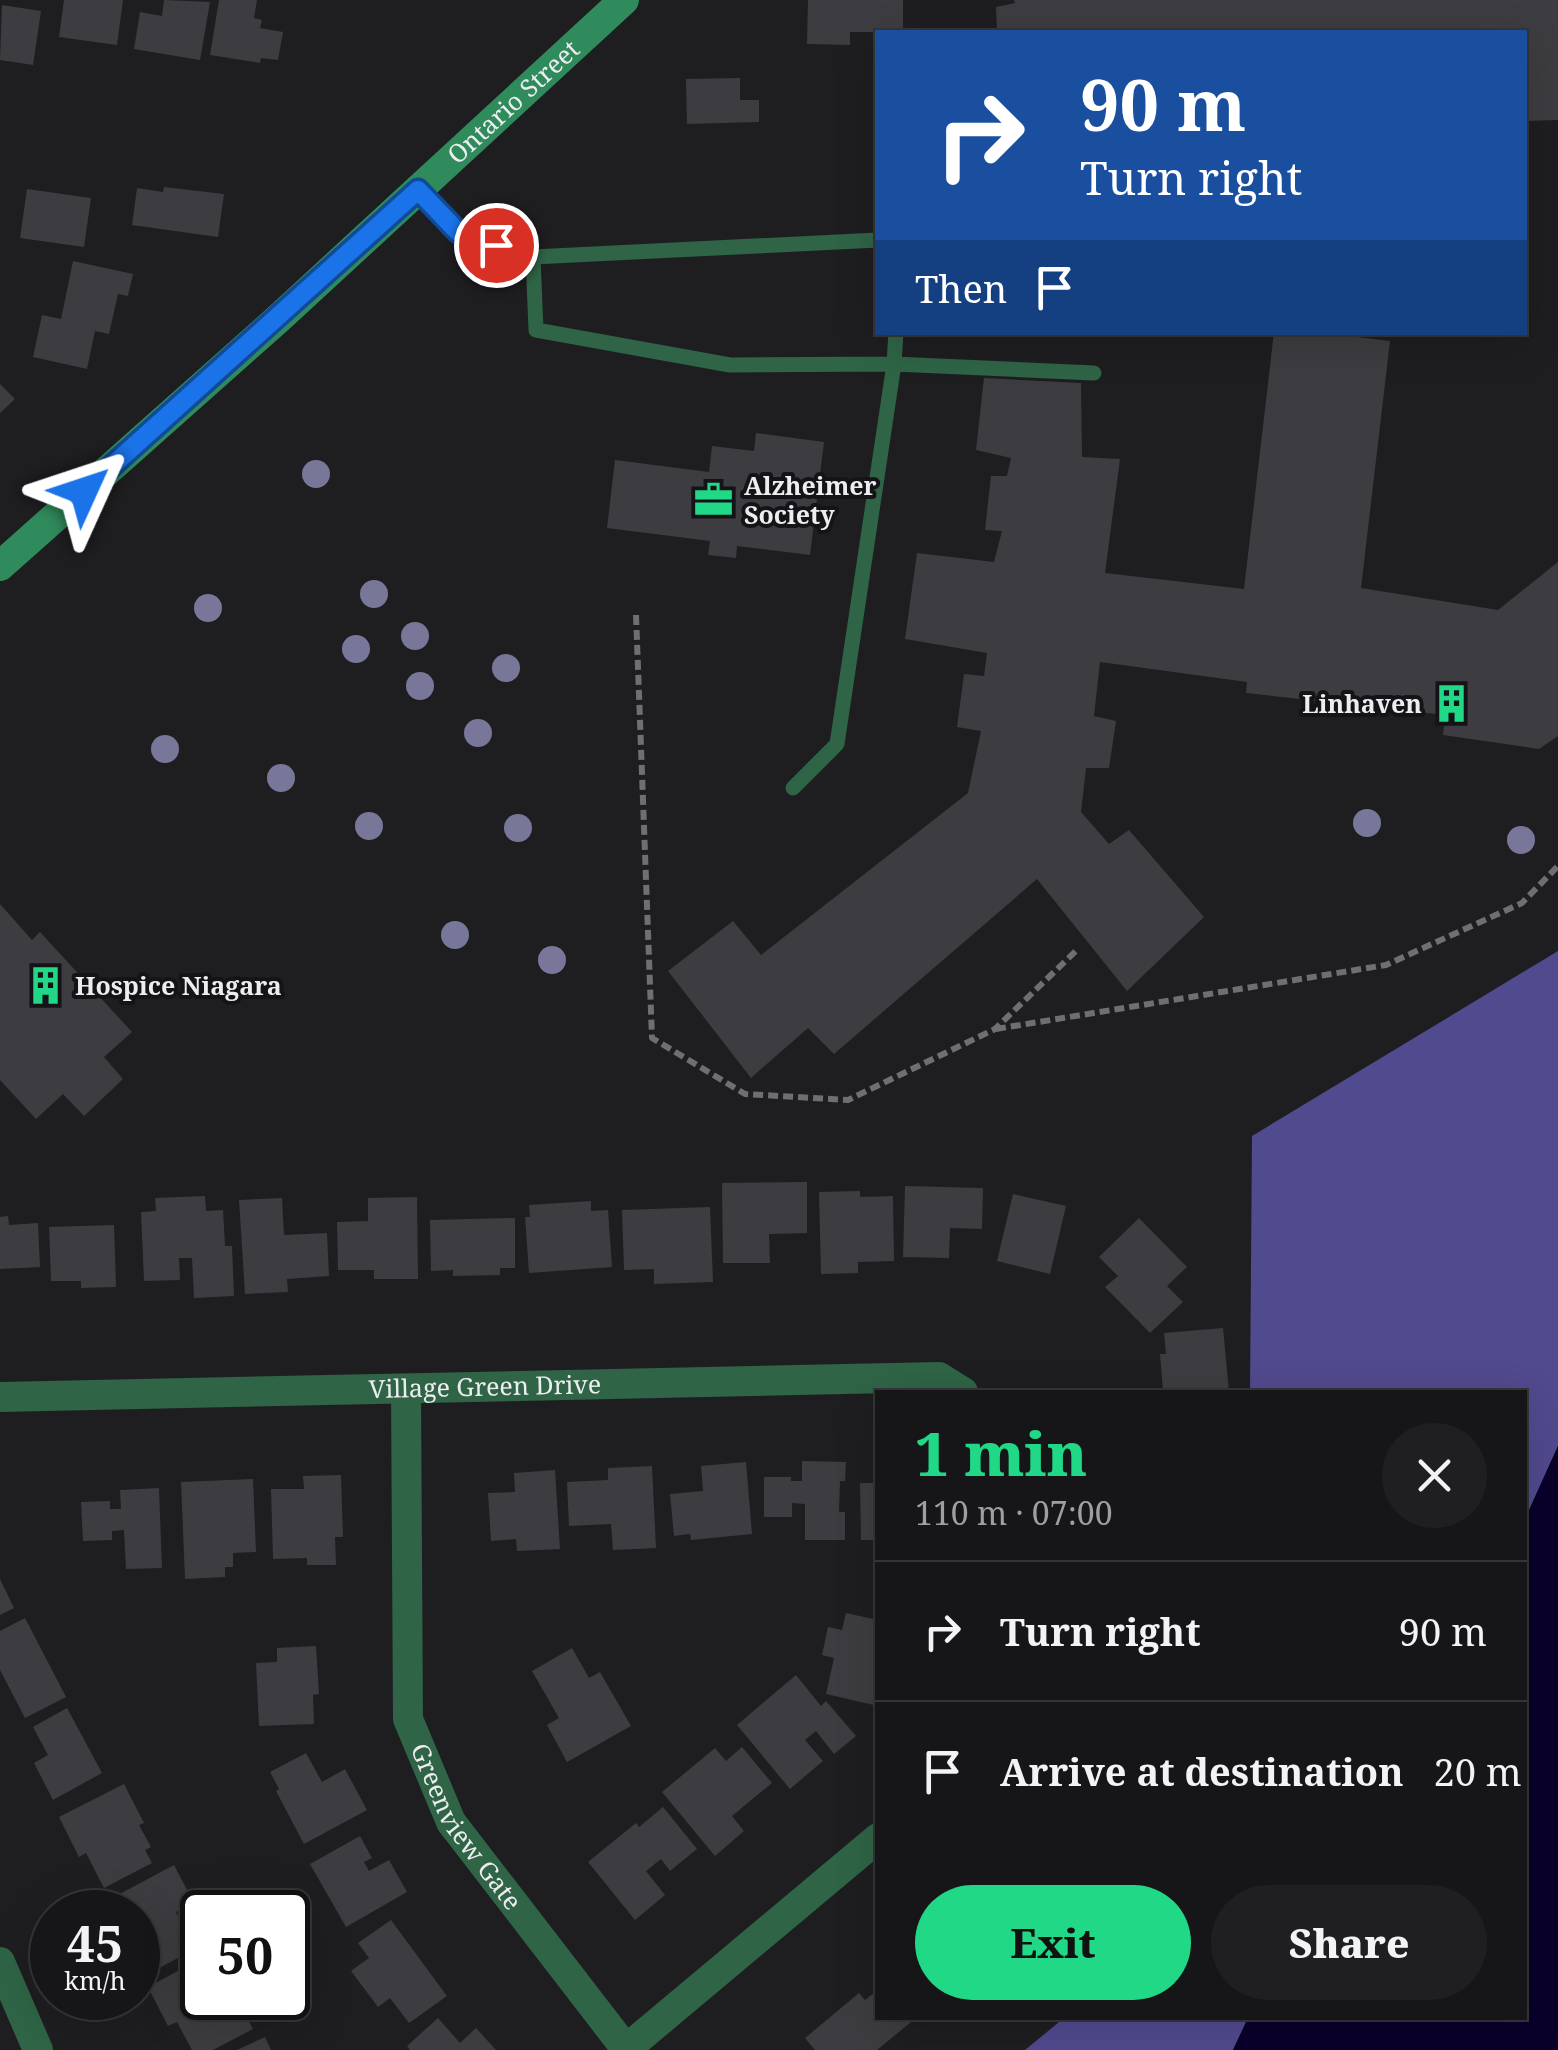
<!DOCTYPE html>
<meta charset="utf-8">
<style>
body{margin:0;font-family:"Noto Serif",serif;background:#1f1f22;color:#f1f3f6;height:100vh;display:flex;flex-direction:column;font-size:38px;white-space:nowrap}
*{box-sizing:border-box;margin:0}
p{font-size:32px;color:#9e9fa2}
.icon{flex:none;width:55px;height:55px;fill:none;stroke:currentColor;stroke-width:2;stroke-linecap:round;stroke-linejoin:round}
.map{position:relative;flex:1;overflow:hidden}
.sheet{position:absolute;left:875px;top:1390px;width:652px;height:630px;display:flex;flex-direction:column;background:#161619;border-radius:0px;box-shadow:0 10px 40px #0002,0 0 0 2px #353538}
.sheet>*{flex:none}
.top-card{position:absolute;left:875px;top:30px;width:652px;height:305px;border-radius:0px;box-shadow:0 10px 40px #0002,0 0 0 2px #353538;background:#1a4fa0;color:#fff;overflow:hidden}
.speed{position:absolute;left:30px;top:1890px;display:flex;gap:20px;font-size:50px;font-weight:700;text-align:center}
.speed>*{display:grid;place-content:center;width:130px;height:130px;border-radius:50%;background:#161619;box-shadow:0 10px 40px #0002,0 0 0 2px #353538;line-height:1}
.speed small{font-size:25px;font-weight:400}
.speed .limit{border:5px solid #111;border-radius:15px;background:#fff;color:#111}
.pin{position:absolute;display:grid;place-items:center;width:85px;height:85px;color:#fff;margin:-42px;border:5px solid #fff;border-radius:50%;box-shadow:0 2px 10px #0007}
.me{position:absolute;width:110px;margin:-55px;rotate:48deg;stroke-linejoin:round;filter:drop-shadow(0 0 8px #0008)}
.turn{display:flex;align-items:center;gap:35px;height:210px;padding:0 40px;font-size:45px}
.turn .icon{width:130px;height:130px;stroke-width:2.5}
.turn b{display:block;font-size:70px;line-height:85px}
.then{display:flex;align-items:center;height:95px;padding:0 40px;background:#0003;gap:20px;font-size:38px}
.round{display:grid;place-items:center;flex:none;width:105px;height:105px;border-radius:52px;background:#1f1f22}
.head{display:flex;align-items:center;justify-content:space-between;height:170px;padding:0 40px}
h1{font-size:60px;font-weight:800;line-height:75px;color:#21d887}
.cta{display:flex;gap:20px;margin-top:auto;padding:20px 40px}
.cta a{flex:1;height:115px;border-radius:60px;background:#21d887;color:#111;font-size:40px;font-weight:800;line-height:115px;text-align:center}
.cta a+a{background:#1f1f22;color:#f1f3f6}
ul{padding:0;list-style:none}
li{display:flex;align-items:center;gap:30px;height:140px;padding:0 40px;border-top:2px solid #353538}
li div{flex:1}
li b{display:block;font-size:38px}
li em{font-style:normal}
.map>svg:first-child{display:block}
.forest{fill:#504a8e}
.water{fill:#0a002b}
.building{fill:#3d3d41}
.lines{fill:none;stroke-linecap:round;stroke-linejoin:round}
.path{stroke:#6f6f72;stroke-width:6;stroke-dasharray:10 5;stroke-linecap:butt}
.lane{stroke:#2f6446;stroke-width:15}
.street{stroke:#2f6446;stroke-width:30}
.secondary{stroke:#2f8b5b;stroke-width:30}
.tree{fill:#787799}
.route-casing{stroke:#114b97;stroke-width:25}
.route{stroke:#1a73e8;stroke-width:18}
.labels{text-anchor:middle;stroke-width:8;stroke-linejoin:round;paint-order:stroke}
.street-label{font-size:25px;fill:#ededf0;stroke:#141418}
.poi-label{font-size:25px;font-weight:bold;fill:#ededf0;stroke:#141418;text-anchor:start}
</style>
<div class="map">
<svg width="1558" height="2050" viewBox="0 0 1558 2050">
<rect width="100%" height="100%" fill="#1e1e21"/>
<path class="forest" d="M1558 951V1446L1525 1519V1392H1250L1252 1136Z
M1064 2018H1248L1233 2050H1025Z"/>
<path class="water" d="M1558 1446V2050H1233L1248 2018H1525V1519Z"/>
<path class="building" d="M64 0H123L117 45 59 37Z
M164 0 210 2 200 60 134 49 140 12 162 16Z
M219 0H257L254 18 262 20 260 28 283 32 278 60 261 58 260 63 210 55Z
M808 0H903V32H850V45L807 44Z
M1014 0H1558V120L1525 121V32H997L996 7 1015 3Z
M2 5 41 11 33 65 0 60Z
M740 78V100H759V122L687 124 686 79Z
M164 187 224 194 218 237 132 225 137 188 163 192Z
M27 189 91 198 84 247 20 238Z
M73 261 133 274 128 296 118 294 109 334 95 331 87 369 33 357 42 315 61 319Z
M1274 332H1317L1390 341 1361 588 1498 610 1558 562V736L1539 749 1443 735 1445 715 1246 693 1247 682 1100 662 1094 716 1116 721 1109 768H1086L1081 812 1109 844 1129 830 1204 917 1127 991 1037 879 834 1054 808 1028 751 1078 668 971 733 921 761 955 968 793 981 731 957 727 964 674 984 676 987 653 905 639 917 553 994 562 1002 531 985 530 991 476H1007L1011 458 976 450 984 378 1081 383 1082 457 1120 459 1105 573 1244 589Z
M0 384 15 399 0 413Z
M756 433 824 442 810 555 737 546 736 558 708 555 710 541 607 528 615 460 709 472 712 446 754 451Z
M0 904 32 940 40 932 132 1032 104 1057 123 1079 84 1116 63 1094 36 1119 0 1080Z
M807 1182V1233L769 1234 770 1263H723L722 1183Z
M905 1186 983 1188 982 1229 950 1228 949 1258 903 1257Z
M860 1191V1197L893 1196 894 1261 858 1262V1273L821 1274 819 1192Z
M1013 1194 1066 1206 1050 1274 997 1261Z
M205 1196 206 1211 223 1210 225 1246H232L234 1296 194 1298 192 1258H179L180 1280 144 1281 141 1212 156 1211 155 1198Z
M417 1197 418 1279H374V1270H338L337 1222 368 1221V1198Z
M282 1198 284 1235 327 1233 329 1276 287 1279 288 1292 245 1294 239 1200Z
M591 1201V1211L608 1210 612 1267 529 1273 525 1217H530L529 1205Z
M710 1207 713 1282 654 1284V1269L624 1270 622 1210Z
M8 1216 9 1225 38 1223 40 1267 0 1269V1217Z
M515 1218V1268H500V1275L453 1276V1270L431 1271 430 1220Z
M1139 1218 1187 1267 1167 1286 1183 1302 1150 1333 1105 1287 1118 1276 1099 1257Z
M114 1225 116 1287 81 1288V1281H51L49 1227Z
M1223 1328 1229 1392 1163 1391 1160 1354H1166L1164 1333Z
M802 1461 846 1462 845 1481H840L839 1512H845V1540H805V1504L792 1503V1517H764V1477H791V1481H802Z
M746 1462 752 1534 691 1540 690 1534 674 1536 670 1494 703 1491 701 1466Z
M652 1466 656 1548 613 1550 611 1524 569 1526 567 1482 608 1480V1468Z
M555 1470 560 1549 517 1551 516 1539 491 1541 488 1493 515 1492 514 1473Z
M341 1475 343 1537H335L336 1565H307V1558L273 1559 271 1489H304L303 1476Z
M253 1479 256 1552 233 1553V1567H225V1577L185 1579 181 1482Z
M860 1483H878V1540H861Z
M159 1488 162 1568 126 1569 124 1530 112 1531V1540L83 1541 81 1502 110 1501V1509H121L120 1490Z
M0 1579 14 1608 0 1615Z
M846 1613 878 1620V1706L826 1694 834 1658 822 1655 828 1627 842 1630Z
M25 1618 66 1697 25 1718 0 1670V1631Z
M316 1646 319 1694 313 1695 314 1724 259 1726 256 1663 277 1662V1648Z
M572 1648 589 1678 600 1672 631 1726 567 1762 547 1725 559 1718 532 1671Z
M796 1675 821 1706 826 1701 856 1736 834 1754 816 1731 805 1740 823 1761 790 1789 737 1725Z
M67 1708 102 1773 53 1800 34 1763 48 1755 33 1727Z
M742 1747 772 1783 732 1816 744 1831 715 1856 662 1792 715 1748 726 1761Z
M306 1753 322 1782 345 1769 367 1810 304 1844 276 1791 279 1789 270 1772Z
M124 1784 144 1823 139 1825 151 1847 145 1850 152 1863 104 1888 86 1853 79 1857 59 1817Z
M663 1807 697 1849 670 1871 661 1859 646 1871 665 1895 635 1920 588 1862 636 1823 639 1827Z
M360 1836 372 1858 364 1862 369 1871 389 1860 407 1892 346 1927 310 1864Z
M174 1865 194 1903 176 1912 185 1929 194 1924 202 1941 194 1945 195 1949 161 1967 141 1929 138 1931V1912H108L103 1903Z
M391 1920 447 1996 409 2023 390 1998 378 2007 351 1971 369 1958 358 1943Z
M202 1958V1998H236L253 2029 213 2050H192L177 2022 168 2026 148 1987Z
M878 1990V2018H916L877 2050H815L805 2038 859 1993 865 2000Z
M438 2018 460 2043 476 2028 496 2050H410L407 2046Z
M265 2037 271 2050H237Z"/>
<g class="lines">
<path class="path" d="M636 615 652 1038 745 1094 848 1100 995 1029 1079 948
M996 1029 1386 965 1522 903 1558 866"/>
<path class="lane" d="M418 190 458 233 533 257
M878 240 533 257 536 330 730 365 894 364 1094 373
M793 788 837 744 894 364 896 332"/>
<g class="street">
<path id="s1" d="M406 1390 408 1719 451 1822 626 2049"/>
<path id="s2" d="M0 1397 939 1377 963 1392"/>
<path d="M0 1962 38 2050"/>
<path d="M625 2050 878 1838"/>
</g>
<path class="secondary" id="s3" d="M0 566 279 318 624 0"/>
</g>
<g class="tree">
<circle cx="316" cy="474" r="14"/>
<circle cx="374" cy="594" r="14"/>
<circle cx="208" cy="608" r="14"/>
<circle cx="415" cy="636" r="14"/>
<circle cx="356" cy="649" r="14"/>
<circle cx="506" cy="668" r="14"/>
<circle cx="420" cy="686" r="14"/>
<circle cx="478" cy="733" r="14"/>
<circle cx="165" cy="749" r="14"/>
<circle cx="281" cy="778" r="14"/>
<circle cx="1367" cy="823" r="14"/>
<circle cx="369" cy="826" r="14"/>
<circle cx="518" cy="828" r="14"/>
<circle cx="1521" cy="840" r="14"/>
<circle cx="455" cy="935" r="14"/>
<circle cx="552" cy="960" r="14"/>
</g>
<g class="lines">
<defs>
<path id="route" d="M84 491 418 190 458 232 496 245"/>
</defs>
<use href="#route" class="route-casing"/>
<use href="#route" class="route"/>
</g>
<defs>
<symbol id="office-bare" viewBox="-9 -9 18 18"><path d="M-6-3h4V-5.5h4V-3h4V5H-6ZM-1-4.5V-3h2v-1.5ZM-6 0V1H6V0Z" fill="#21d887" stroke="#141418" stroke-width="2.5" paint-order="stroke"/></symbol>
<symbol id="building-bare" viewBox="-9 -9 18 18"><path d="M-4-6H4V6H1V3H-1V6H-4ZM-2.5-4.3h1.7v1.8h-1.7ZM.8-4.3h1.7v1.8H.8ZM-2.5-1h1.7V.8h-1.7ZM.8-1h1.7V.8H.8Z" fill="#21d887" stroke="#141418" stroke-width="2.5" paint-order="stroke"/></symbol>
</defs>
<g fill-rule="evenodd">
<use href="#office-bare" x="686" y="472" width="55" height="55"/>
<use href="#building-bare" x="1424" y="676" width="55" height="55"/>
<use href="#building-bare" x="18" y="958" width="55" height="55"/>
</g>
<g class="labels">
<g class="street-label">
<text dy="9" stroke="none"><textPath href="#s3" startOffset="692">Ontario Street</textPath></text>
<text dy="9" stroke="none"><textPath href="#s2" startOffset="485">Village Green Drive</textPath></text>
<text dy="9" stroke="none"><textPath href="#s1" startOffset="452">Greenview Gate</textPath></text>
</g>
<g class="poi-label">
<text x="744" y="495">Alzheimer<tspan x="744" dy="29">Society</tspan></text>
<text x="1422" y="713" text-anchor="end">Linhaven</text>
<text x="75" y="995">Hospice Niagara</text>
</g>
</g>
</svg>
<div class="speed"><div>45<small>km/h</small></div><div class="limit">50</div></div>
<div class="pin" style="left:496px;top:245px;background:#d93025"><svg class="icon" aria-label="arrive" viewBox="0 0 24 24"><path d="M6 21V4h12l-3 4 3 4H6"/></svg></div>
<svg class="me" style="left:84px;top:491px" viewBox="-20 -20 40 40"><path d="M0-17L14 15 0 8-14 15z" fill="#1a73e8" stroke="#fff" stroke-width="4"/></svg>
<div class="top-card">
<div class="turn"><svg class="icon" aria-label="right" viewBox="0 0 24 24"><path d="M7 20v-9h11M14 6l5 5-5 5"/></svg><div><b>90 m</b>Turn right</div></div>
<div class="then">Then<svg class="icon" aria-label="arrive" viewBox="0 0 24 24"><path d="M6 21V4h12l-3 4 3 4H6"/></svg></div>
</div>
<section class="sheet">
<div class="head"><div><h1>1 min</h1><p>110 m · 07:00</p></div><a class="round"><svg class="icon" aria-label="close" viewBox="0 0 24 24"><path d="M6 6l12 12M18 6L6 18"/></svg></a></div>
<ul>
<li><svg class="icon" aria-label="right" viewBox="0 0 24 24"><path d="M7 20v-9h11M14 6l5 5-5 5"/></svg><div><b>Turn right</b></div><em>90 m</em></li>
<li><svg class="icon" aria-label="arrive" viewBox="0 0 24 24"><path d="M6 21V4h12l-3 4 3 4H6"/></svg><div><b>Arrive at destination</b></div><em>20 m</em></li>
</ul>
<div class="cta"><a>Exit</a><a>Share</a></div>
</section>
</div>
